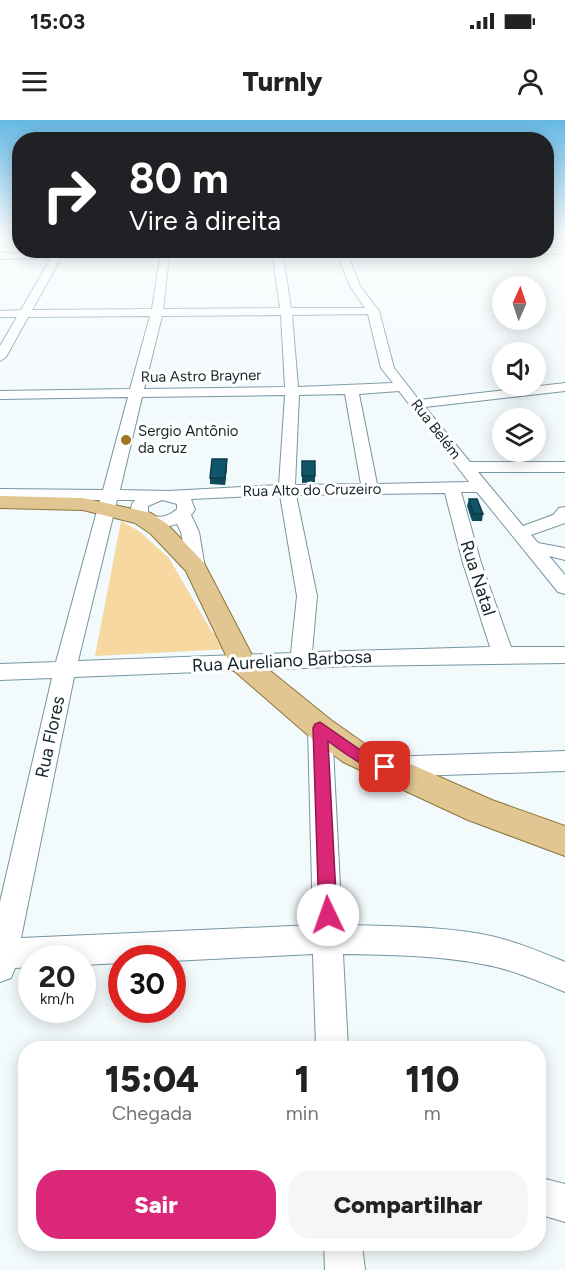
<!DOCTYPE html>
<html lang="pt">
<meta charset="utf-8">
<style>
body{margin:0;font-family:Figtree,sans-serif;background:#f6f6f6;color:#222;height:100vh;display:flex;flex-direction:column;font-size:22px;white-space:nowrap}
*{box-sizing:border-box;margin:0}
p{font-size:20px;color:#767676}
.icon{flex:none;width:33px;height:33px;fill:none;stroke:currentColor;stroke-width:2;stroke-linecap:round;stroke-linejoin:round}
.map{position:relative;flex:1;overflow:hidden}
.side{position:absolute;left:18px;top:921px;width:528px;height:210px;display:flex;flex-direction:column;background:#fff;border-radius:24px;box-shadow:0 3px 15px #0003}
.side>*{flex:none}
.banner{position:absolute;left:12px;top:12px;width:542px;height:126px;border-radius:24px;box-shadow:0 3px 15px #0003;background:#202124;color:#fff;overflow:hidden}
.needle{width:39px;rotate:3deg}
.tools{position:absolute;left:492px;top:156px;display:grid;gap:12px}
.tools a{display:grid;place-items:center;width:54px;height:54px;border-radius:50%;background:#fff;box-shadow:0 3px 15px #0003;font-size:30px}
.speed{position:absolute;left:18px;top:825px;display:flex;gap:12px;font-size:30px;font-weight:700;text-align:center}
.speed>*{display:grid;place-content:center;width:78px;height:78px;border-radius:50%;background:#fff;box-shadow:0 3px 15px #0003;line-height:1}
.speed small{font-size:15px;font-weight:400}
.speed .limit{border:9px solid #d22;background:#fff;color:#111}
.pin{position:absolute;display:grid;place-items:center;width:51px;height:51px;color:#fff;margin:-26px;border-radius:12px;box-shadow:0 3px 9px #0006}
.me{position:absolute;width:66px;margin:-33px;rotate:357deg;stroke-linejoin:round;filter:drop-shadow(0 0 4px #0008)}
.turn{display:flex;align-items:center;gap:21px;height:126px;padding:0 18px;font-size:27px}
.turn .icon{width:78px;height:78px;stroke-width:2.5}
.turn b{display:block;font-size:42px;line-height:51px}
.eta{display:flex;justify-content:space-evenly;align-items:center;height:102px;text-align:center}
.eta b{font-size:36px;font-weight:800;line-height:42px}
.primary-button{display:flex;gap:12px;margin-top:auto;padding:12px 18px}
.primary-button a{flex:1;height:69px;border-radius:24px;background:#db2777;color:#fff;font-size:24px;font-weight:800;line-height:69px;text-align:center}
.primary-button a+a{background:#f6f6f6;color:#222}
.status{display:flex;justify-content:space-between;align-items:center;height:42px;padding:0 30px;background:#fff;direction:ltr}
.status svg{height:16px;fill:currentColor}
header{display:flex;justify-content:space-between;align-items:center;height:78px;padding:0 18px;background:#fff;font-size:27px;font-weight:800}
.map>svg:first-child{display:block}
.green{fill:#f7d8a1}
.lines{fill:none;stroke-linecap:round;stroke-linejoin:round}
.minor-casing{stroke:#7596a2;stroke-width:2}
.major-casing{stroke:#8d753d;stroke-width:2}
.minor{fill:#fff;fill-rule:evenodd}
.major{fill:#e1c691;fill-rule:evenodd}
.wall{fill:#0f4a59}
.shaded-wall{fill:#0c3c49}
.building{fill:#115668;stroke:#0c3c49;stroke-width:1.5}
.route{fill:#db2777;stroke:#8e194d;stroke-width:1.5}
.poi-dot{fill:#9e7724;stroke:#fff;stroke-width:2}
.labels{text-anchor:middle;stroke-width:6;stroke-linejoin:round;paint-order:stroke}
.far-street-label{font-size:15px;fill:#17252a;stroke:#fff}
.far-poi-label{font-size:15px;fill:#17252a;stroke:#fff;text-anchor:start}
.street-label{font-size:18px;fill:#17252a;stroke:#fff}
</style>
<div class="status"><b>15:03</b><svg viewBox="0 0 49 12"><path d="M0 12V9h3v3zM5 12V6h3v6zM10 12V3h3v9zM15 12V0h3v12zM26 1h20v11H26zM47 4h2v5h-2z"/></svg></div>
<header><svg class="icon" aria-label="menu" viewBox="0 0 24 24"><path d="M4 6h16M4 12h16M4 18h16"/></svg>Turnly<svg class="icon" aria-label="person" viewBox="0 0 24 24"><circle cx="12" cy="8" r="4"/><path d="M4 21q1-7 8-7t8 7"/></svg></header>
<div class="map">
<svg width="565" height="1150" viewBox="0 0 565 1150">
<rect width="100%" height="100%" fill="#f3fafc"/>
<path class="green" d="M121 401 139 411 169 438 212 512 231 529 95 536Z"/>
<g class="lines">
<defs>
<path id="minor" d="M546 128H565V134L505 133 501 130H546Z
M400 130 396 133 348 136 360 166 379 191 394 248 419 280 565 263V271L425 287 470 342H565V352H478L523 406 553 395 559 388 565 387V403L531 415 538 423 565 428V440L549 436 565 455V474L558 472 477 372H461L481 443 511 527H565V543L353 546 74 557 21 818 313 805 308 608 312 602 320 599 328 602 332 608 342 805C389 806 435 806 481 814 510 819 538 831 565 842V872C538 861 511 849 482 844 436 835 390 835 343 834L348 928H316L313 834 172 841V838H122V843L82 845V838H32V847L15 848 11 858 0 862V782L52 558 0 560V544L56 542 100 380 0 379V369L103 370 128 277 0 279V271L130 269 150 196 28 197 6 237 0 241V226L17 197H0V191L21 190 51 138 0 139V133ZM283 136H338L350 166 365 188H291ZM169 137H273L280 188 163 189ZM61 138H160L152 189 32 190ZM368 194 381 248 393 263 298 267 292 195ZM281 195 285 267 144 269 162 196ZM399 271 469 362 377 364 359 274ZM345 274 361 364 295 365 299 275ZM285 275 279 365 168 371 120 370 142 277ZM445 373 463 443 490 527 312 532 317 476 296 375ZM280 375 297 476 291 533 78 541 117 380H135L132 384 130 394C142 409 161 409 177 404L181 412 187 448 189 452H203L205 448 199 412 191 395 195 390 191 379ZM162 380 177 384V389C168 397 158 400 148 392V386Z
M565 631V651L385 657 376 654 373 647 376 640 385 637Z
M538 1057 565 1064V1102L538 1094Z
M324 1124H362L365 1150H325Z"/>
<path id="major" d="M0 376 83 378 151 393 167 404 204 443 253 537 331 600 365 624 492 680 565 706V736L468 700 343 642 309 616 233 550 186 451 151 414 135 403 83 390 0 388Z"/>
</defs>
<use href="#minor" class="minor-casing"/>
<use href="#major" class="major-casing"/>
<use href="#minor" class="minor"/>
<use href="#major" class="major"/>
</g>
<path class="wall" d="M302 341H315V362L302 363Z
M227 346 225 365 210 364V358Z
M469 379 483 394 482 401H472L467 386Z"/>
<path class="shaded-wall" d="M227 339V346L225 365V358Z"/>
<path class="building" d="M212 339H227L225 358H210Z
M302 341H315V356H302Z
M469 379H477L483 394H473Z"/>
<linearGradient id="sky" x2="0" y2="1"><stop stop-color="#65b8e5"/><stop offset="0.42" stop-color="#fafdfe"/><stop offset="1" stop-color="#fafdfe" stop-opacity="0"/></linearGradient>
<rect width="565" height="278" fill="url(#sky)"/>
<path class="route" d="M320 602 359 629 390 643 393 647 390 651C375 656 341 631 328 621L337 795 334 801 328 803 322 801 319 795 313 608 315 604Z"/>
<circle class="poi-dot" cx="126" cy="320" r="6"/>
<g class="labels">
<g class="far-street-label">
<text transform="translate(201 256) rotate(-1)" y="5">Rua Astro Brayner</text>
<text transform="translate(436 309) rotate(52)" y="5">Rua Belém</text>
<text transform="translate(312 370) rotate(-1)" y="5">Rua Alto do Cruzeiro</text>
</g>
<g class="far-poi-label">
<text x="138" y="316">Sergio Antônio<tspan x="138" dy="17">da cruz</tspan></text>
</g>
<g class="street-label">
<text transform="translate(478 458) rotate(72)" y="6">Rua Natal</text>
<text transform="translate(282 541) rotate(-3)" y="6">Rua Aureliano Barbosa</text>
<text transform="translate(50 617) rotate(-78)" y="6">Rua Flores</text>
</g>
</g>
</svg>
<div class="tools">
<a><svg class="needle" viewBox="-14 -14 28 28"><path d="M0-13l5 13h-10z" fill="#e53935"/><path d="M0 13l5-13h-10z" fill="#767676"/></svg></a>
<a><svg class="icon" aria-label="sound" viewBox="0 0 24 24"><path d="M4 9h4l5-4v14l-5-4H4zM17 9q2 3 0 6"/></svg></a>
<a><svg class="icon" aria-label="layers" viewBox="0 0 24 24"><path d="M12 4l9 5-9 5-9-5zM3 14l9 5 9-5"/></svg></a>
</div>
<div class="speed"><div>20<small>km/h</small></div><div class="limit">30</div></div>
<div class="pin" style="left:385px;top:647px;background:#d93025"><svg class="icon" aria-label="arrive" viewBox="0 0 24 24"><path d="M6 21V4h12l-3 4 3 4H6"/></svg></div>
<svg class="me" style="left:328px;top:795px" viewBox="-20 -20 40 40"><circle r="19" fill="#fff"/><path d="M0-13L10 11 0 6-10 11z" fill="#db2777"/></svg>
<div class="banner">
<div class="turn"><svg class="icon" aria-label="right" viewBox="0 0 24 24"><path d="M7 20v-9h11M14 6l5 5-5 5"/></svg><div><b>80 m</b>Vire à direita</div></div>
</div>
<section class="side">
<div class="eta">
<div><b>15:04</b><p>Chegada</p></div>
<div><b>1</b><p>min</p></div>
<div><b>110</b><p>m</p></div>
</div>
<div class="primary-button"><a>Sair</a><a>Compartilhar</a></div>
</section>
</div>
